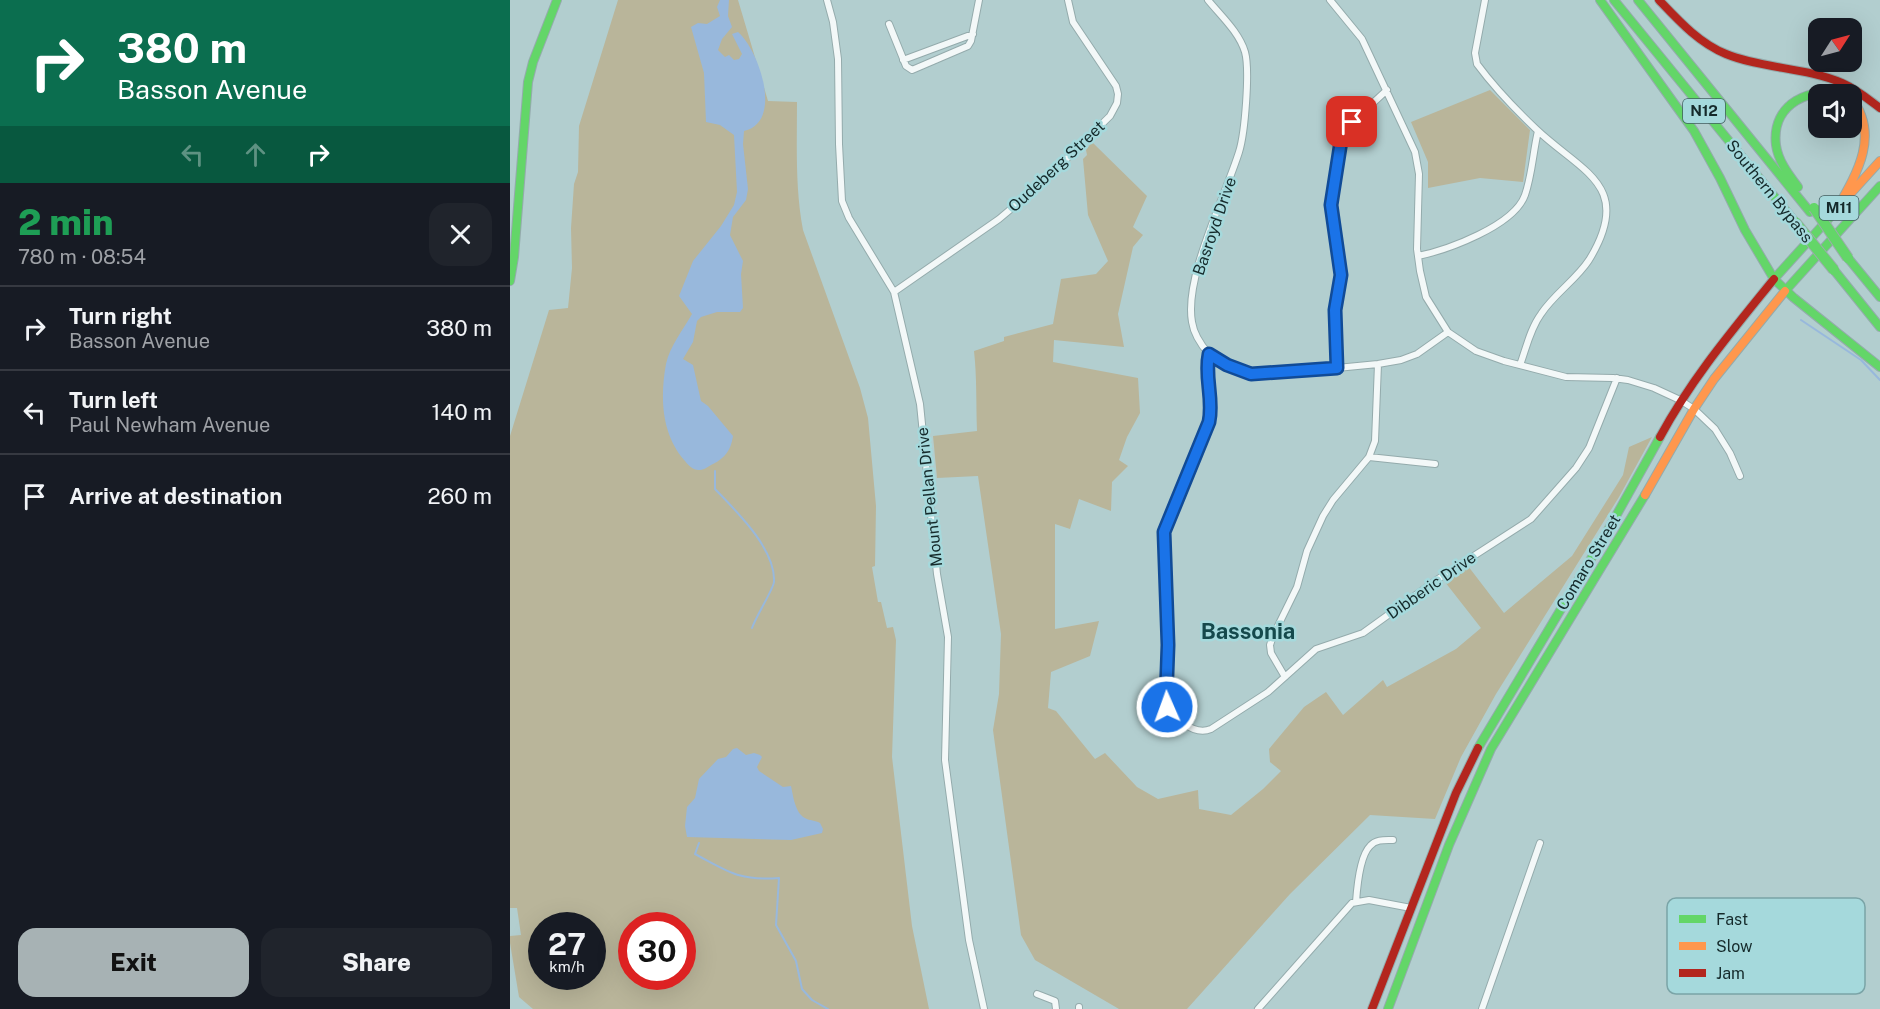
<!DOCTYPE html>
<meta charset="utf-8">
<style>
body{margin:0;font-family:"Public Sans",sans-serif;background:#20242c;color:#f1f3f6;height:100vh;display:flex;flex-direction:column;font-size:22px;white-space:nowrap}
*{box-sizing:border-box;margin:0}
p{font-size:20px;color:#9ea1a6}
.icon{flex:none;width:33px;height:33px;fill:none;stroke:currentColor;stroke-width:2;stroke-linecap:round;stroke-linejoin:round}
.map{position:relative;flex:1;overflow:hidden}
.side{display:flex;flex-direction:column;background:#171b24;width:510px}
.side>*{flex:none}
.banner{background:#0b6e4f;color:#fff;overflow:hidden}
.needle{width:39px;rotate:54deg}
.fabs{position:absolute;left:1298px;top:18px;display:grid;gap:12px}
.fabs a{display:grid;place-items:center;width:54px;height:54px;border-radius:12px;background:#171b24;box-shadow:0 6px 24px #0002;font-size:30px}
.speed{position:absolute;left:18px;top:912px;display:flex;gap:12px;font-size:30px;font-weight:700;text-align:center}
.speed>*{display:grid;place-content:center;width:78px;height:78px;border-radius:50%;background:#171b24;box-shadow:0 6px 24px #0002;line-height:1}
.speed small{font-size:15px;font-weight:400}
.speed .limit{border:9px solid #d22;background:#fff;color:#111}
.pin{position:absolute;display:grid;place-items:center;width:51px;height:51px;color:#fff;margin:-26px;border-radius:12px;box-shadow:0 3px 9px #0006}
.me{position:absolute;width:66px;margin:-33px;rotate:358deg;stroke-linejoin:round;filter:drop-shadow(0 0 4px #0008)}
.turn{display:flex;align-items:center;gap:21px;height:126px;padding:0 18px;font-size:27px}
.turn .icon{width:78px;height:78px;stroke-width:2.5}
.turn b{display:block;font-size:42px;line-height:51px}
.lanes{display:flex;align-items:center;height:57px;padding:0 18px;background:#0003;justify-content:center;gap:30px;direction:ltr}
.lanes .off{opacity:.35}
.round{display:grid;place-items:center;flex:none;width:63px;height:63px;border-radius:18px;background:#20242c}
.summary{display:flex;align-items:center;justify-content:space-between;height:102px;padding:0 18px}
h1{font-size:36px;font-weight:800;line-height:45px;color:#1e9e55}
.button{display:flex;gap:12px;margin-top:auto;padding:12px 18px}
.button a{flex:1;height:69px;border-radius:18px;background:#a7b2b4;color:#111;font-size:24px;font-weight:800;line-height:69px;text-align:center}
.button a+a{background:#20242c;color:#f1f3f6}
ul{padding:0;list-style:none}
li{display:flex;align-items:center;gap:18px;height:84px;padding:0 18px;border-top:2px solid #363941}
li div{flex:1}
li b{display:block;font-size:22px}
li em{font-style:normal}
main{display:flex;flex:1;min-height:0}
.map>svg:first-child{display:block}
.green{fill:#b9b59a;fill-rule:evenodd}
.water{fill:#98b8dc}
.lines{fill:none;stroke-linecap:round;stroke-linejoin:round}
.stream{stroke:#98b8dc;stroke-width:2}
.street-casing{stroke:#94abac;stroke-width:8}
.fast-casing{stroke:#94abac;stroke-width:10}
.slow-casing{stroke:#94abac;stroke-width:10}
.jam-casing{stroke:#94abac;stroke-width:10}
.street{stroke:#f3f8f8;stroke-width:6}
.fast{stroke:#63d668;stroke-width:8}
.slow{stroke:#ff974d;stroke-width:8}
.jam{stroke:#b3261e;stroke-width:8}
.fast-bridge-casing{stroke:#9cacac;stroke-width:12;stroke-linecap:butt}
.fast-bridge{stroke:#63d668;stroke-width:10}
.route-casing{stroke:#114b97;stroke-width:15}
.route{stroke:#1a73e8;stroke-width:10}
.labels{text-anchor:middle;stroke-width:5;stroke-linejoin:round;paint-order:stroke}
.shield{fill:#a5d9dc;stroke:#405e60;stroke-width:1.5}
.shield-label{font-size:15px;font-weight:bold;fill:#152a2b}
.street-label{font-size:16px;fill:#152a2b;stroke:#a5d9dc}
.district-label{font-size:22px;font-weight:bold;fill:#15494c;stroke:#a5d9dc}
.key{fill:#a5d9dc;stroke:#7aa4a7;stroke-width:1.5}
.key-label{font-size:16px;fill:#152a2b}
</style>
<main>
<section class="side">
<div class="banner">
<div class="turn"><svg class="icon" aria-label="right" viewBox="0 0 24 24"><path d="M7 20v-9h11M14 6l5 5-5 5"/></svg><div><b>380 m</b>Basson Avenue</div></div>
<div class="lanes"><svg class="icon off" aria-label="left" viewBox="0 0 24 24"><path d="M17 20v-9H6M10 6l-5 5 5 5"/></svg><svg class="icon off" aria-label="ahead" viewBox="0 0 24 24"><path d="M12 20V5M6 11l6-6 6 6"/></svg><svg class="icon" aria-label="right" viewBox="0 0 24 24"><path d="M7 20v-9h11M14 6l5 5-5 5"/></svg></div>
</div>
<div class="summary"><div><h1>2 min</h1><p>780 m · 08:54</p></div><a class="round"><svg class="icon" aria-label="close" viewBox="0 0 24 24"><path d="M6 6l12 12M18 6L6 18"/></svg></a></div>
<ul>
<li><svg class="icon" aria-label="right" viewBox="0 0 24 24"><path d="M7 20v-9h11M14 6l5 5-5 5"/></svg><div><b>Turn right</b><p>Basson Avenue</p></div><em>380 m</em></li>
<li><svg class="icon" aria-label="left" viewBox="0 0 24 24"><path d="M17 20v-9H6M10 6l-5 5 5 5"/></svg><div><b>Turn left</b><p>Paul Newham Avenue</p></div><em>140 m</em></li>
<li><svg class="icon" aria-label="arrive" viewBox="0 0 24 24"><path d="M6 21V4h12l-3 4 3 4H6"/></svg><div><b>Arrive at destination</b></div><em>260 m</em></li>
</ul>
<div class="button"><a>Exit</a><a>Share</a></div>
</section>
<div class="map">
<svg width="1370" height="1009" viewBox="0 0 1370 1009">
<rect width="100%" height="100%" fill="#b2cecf"/>
<path class="green" d="M108 0H228L258 101 287 102C287 145 285 188 293 230L350 388 358 418 366 506 365 566 362 567 368 602H371L377 628 383 627 386 640 382 757 402 926 419 1009H23L9 997 0 943V936L11 935 7 908H0V436L39 310 58 308 62 268 61 228 64 184 68 172 69 126ZM32 926H82V976H32ZM122 926H172V976H122Z
M980 90 1020 130 1013 182 970 178 918 188V162L901 122Z
M582 142 637 196 623 227 633 235 623 247 608 314 614 347 544 340 543 362 628 378 630 413 617 437 609 460 618 466 602 482 601 511 569 499 560 529 545 524V629L589 621 580 656 541 672 538 708 546 711 585 759 595 753 627 787 648 799 688 790 689 809 721 815 753 789 771 771 760 762 759 749 794 707 816 692 833 715 873 680 877 687 946 649 971 628 935 582 958 566 994 613 1062 556 1113 475 1119 447 1142 437 1109 497 986 694 951 757 925 819 860 815 780 894 677 1009H609L525 960 511 935 483 730 489 694 491 634 468 476 427 478 423 436 467 431C466 404 467 378 464 351L494 341V337L543 324 551 279 586 274 598 261 578 215 573 159 577 155 576 150Z"/>
<path class="water" d="M210 0H219L218 16 222 27 212 39 208 50 215 57 219 55 224 60 229 59 232 54 222 34 228 32C249 50 274 122 234 131L233 144 238 189 236 200 223 217 220 235 233 261 231 274 233 308 230 312H207L191 317 187 321 183 342 173 359 183 365 191 401 198 406 223 436C221 450 215 458 203 464 199 466 194 470 190 470 184 471 178 465 175 461 151 434 150 397 156 364 160 346 173 330 182 314L169 296 183 261 211 226 224 205 227 192 224 135 210 125 196 122 194 73 181 27 188 23 197 24 210 16 207 7Z
M227 748 236 755 244 753 250 755 252 757 247 767 249 771 273 787 281 786C283 795 285 813 295 818 300 821 305 820 310 823L313 829 312 833 281 840 177 837 175 826 177 807 185 798 189 779 208 759 216 757 223 749Z"/>
<g class="lines">
<path class="stream" d="M1291 320 1351 360 1370 380
M205 471V489C226 511 266 549 264 582 263 590 246 616 242 628
M189 843 185 854C219 872 229 881 269 878L266 925 286 961 292 989 302 1000 318 1009"/>
<defs>
<path id="street" d="M317 0 323 22 328 59 329 144 332 201 339 218 384 292 410 404 427 574 438 637 435 760 459 940 474 1009
M698 0C711 16 729 32 735 52 740 70 735 133 729 152 715 197 674 277 682 322 684 335 691 345 699 354 694 375 702 395 700 416L654 532 658 645 656 700C659 717 684 736 701 729L758 692 806 649 853 633 928 579 1021 519 1066 468 1079 448 1107 378
M820 0 852 39 905 152 909 174 907 249 910 271 916 297 938 332 966 351 994 361 1056 377 1103 378 1118 380 1144 388 1170 400 1184 409 1205 429 1220 453 1230 476
M975 0 965 53 967 64C984 87 1005 109 1026 129 1071 172 1125 185 1079 260 1066 280 1044 294 1031 314 1020 329 1016 349 1010 365
M379 24 396 66 402 70 458 46 461 41 469 0
M393 60 463 34
M908 256C937 250 1004 226 1015 195 1022 175 1023 152 1028 131
M384 292 489 219 534 181 600 116 607 103 608 94 606 86 563 22 558 0
M699 354C715 366 734 376 755 375L868 364 891 360 907 354 938 332
M827 368 825 310 831 275 821 205 830 147 833 135 839 125 877 90
M859 457 925 464
M775 677 761 653 760 645 763 636 787 587 797 551 813 516 823 500 859 457 865 441 868 364
M846 902C847 888 850 856 860 846 866 839 875 840 883 840
M527 994 545 1001 546 1009
M569 1007V1009
M748 1009 842 903 859 900 901 908
M972 1009 1030 843"/>
<path id="fast" d="M1090 0 1184 131 1210 178 1235 230 1264 279 1284 298 1370 367
M1104 0 1285 222
M1128 0 1300 212
M1288 187C1279 175 1268 161 1266 145 1261 103 1301 86 1336 94
M1338 258 1370 297
M1324 270 1370 327
M1264 279 1331 205
M0 281 4 257 18 82 23 62 47 0
M1275 291 1370 186
M968 748 1097 532 1150 437
M878 1009 939 845 981 749 1135 495"/>
<path id="slow" d="M1342 192 1370 161
M1326 210C1348 172 1370 135 1341 97
M1135 495 1184 409 1204 379 1275 291"/>
<path id="jam" d="M1149 0C1169 21 1189 43 1216 54 1253 69 1295 67 1332 83 1346 89 1358 99 1370 108
M1150 437C1182 378 1222 331 1264 279
M862 1009 946 793 968 748"/>
</defs>
<use href="#street" class="street-casing"/>
<use href="#fast" class="fast-casing"/>
<use href="#slow" class="slow-casing"/>
<use href="#jam" class="jam-casing"/>
<use href="#street" class="street"/>
<use href="#fast" class="fast"/>
<use href="#slow" class="slow"/>
<use href="#jam" class="jam"/>
<defs>
<path id="fast-bridge" d="M1304 208 1338 258
M1285 222 1324 270"/>
</defs>
<use href="#fast-bridge" class="fast-bridge-casing"/>
<use href="#fast-bridge" class="fast-bridge"/>
</g>
<g class="lines">
<defs>
<path id="route" d="M657 707 656 700 658 645 654 532 699 422C704 399 694 377 699 354L717 365 741 374 827 368 825 310 831 275 821 205 831 141 834 132 842 122"/>
</defs>
<use href="#route" class="route-casing"/>
<use href="#route" class="route"/>
</g>
<g class="labels">
<g class="shield">
<rect x="1173" y="99" width="42" height="24" rx="4.5"/>
<rect x="1309.5" y="196" width="39" height="24" rx="4.5"/>
</g>
<g class="shield-label">
<text x="1194" y="116">N12</text>
<text x="1329" y="213">M11</text>
</g>
<g class="street-label">
<text transform="translate(546 166) rotate(-43)" y="6">Oudeberg Street</text>
<text transform="translate(1260 191) rotate(51)" y="6">Southern Bypass</text>
<text transform="translate(704 226) rotate(-71)" y="6">Basroyd Drive</text>
<text transform="translate(419 497) rotate(-96)" y="6">Mount Pellan Drive</text>
<text transform="translate(1078 562) rotate(-59)" y="6">Comaro Street</text>
<text transform="translate(921 585) rotate(-35)" y="6">Dibberic Drive</text>
</g>
<g class="district-label">
<text x="738" y="639">Bassonia</text>
</g>
</g>
<rect x="1157" y="898" width="198" height="96" rx="9" class="key"/>
<rect x="1169" y="915" width="27" height="8" fill="#63d668"/>
<rect x="1169" y="942" width="27" height="8" fill="#ff974d"/>
<rect x="1169" y="969" width="27" height="8" fill="#b3261e"/>
<g class="key-label">
<text x="1206" y="925">Fast</text>
<text x="1206" y="952">Slow</text>
<text x="1206" y="979">Jam</text>
</g>
</svg>
<div class="fabs">
<a><svg class="needle" viewBox="-14 -14 28 28"><path d="M0-13l5 13h-10z" fill="#e53935"/><path d="M0 13l5-13h-10z" fill="#9ea1a6"/></svg></a>
<a><svg class="icon" aria-label="sound" viewBox="0 0 24 24"><path d="M4 9h4l5-4v14l-5-4H4zM17 9q2 3 0 6"/></svg></a>
</div>
<div class="speed"><div>27<small>km/h</small></div><div class="limit">30</div></div>
<div class="pin" style="left:842px;top:122px;background:#d93025"><svg class="icon" aria-label="arrive" viewBox="0 0 24 24"><path d="M6 21V4h12l-3 4 3 4H6"/></svg></div>
<svg class="me" style="left:657px;top:707px" viewBox="-20 -20 40 40"><circle r="17" fill="#1a73e8" stroke="#fff" stroke-width="3"/><path d="M0-11L8 9 0 5-8 9z" fill="#fff"/></svg>
</div>
</main>
